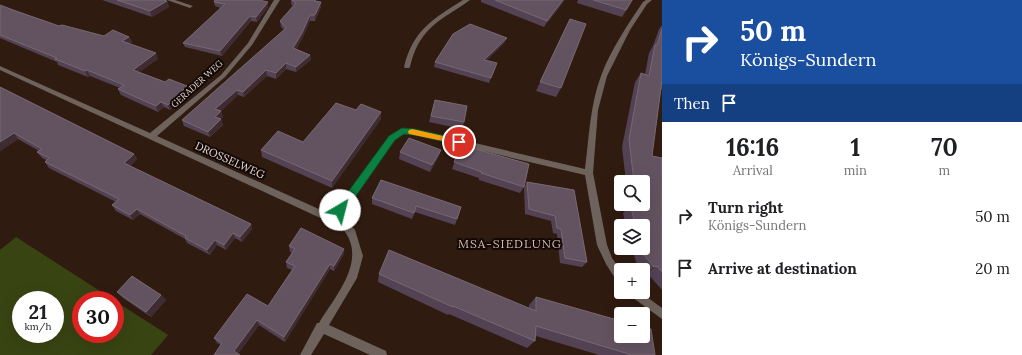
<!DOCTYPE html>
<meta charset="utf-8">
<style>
body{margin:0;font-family:Lora,serif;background:#f6f6f6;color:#202124;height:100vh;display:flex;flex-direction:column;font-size:15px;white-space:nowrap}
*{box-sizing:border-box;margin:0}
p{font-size:13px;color:#757577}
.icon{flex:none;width:22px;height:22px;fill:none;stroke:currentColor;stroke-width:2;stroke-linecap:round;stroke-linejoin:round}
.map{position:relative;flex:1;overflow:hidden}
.details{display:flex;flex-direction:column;background:#fff;width:360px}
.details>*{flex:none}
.hud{background:#1a4fa0;color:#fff;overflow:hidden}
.buttons{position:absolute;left:614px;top:175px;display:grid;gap:8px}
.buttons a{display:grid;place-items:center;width:36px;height:36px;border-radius:4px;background:#fff;box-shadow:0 4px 16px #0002;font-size:20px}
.speed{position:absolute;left:12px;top:291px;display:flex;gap:8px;font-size:20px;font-weight:700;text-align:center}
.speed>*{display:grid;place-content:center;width:52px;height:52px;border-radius:50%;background:#fff;box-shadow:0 4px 16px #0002;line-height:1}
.speed small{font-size:10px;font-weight:400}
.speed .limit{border:6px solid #d22;background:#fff;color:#111}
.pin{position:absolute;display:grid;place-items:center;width:34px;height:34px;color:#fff;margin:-17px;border:2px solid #fff;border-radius:50%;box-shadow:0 1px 4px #0007}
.me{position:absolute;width:44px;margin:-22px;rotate:37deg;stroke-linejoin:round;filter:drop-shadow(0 0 3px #0008)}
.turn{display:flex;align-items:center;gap:14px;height:84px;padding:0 12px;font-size:18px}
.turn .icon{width:52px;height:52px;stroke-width:2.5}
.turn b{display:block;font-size:28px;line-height:34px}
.then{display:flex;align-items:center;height:38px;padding:0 12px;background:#0003;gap:8px;font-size:15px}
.eta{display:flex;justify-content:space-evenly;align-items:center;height:68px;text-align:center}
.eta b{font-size:24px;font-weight:700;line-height:28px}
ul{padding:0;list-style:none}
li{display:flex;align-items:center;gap:12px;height:52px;padding:0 12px}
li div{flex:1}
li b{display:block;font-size:15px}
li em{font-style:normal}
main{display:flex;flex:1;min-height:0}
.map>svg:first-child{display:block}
.green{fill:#394413;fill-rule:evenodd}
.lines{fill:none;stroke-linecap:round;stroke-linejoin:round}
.minor{fill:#6e635c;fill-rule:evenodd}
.wall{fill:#534253}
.shaded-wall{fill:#3e2c32}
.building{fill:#635360;stroke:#786872}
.route{fill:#0b8043;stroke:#07532c}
.slow{fill:#f59e0b}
.labels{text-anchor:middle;stroke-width:4;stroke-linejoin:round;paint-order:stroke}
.far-street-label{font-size:9px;fill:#e8d9d1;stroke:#120805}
.street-label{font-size:11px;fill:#e8d9d1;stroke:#120805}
.neighbourhood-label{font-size:12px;letter-spacing:1px;fill:#d8bbac;stroke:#120805}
</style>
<main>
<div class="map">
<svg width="662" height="355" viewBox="0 0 662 355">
<rect width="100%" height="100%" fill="#301b10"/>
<path class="green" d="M16 237 114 300H81V334H115V301L168 335 151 355H0V250ZM21 300H55V334H21Z"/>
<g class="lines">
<path class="minor" d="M167 0H175L193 6 190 8Z
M274 0H280L252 45 225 77 157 136 332 215 389 136 402 128 415 129 585 169C589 138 590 105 601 76 610 51 628 24 643 2L646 0H652L647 4 630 30 607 76 598 110 593 173 607 245 612 258 621 271V285L618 283 606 264 597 245 585 175 415 135 403 134 395 140 339 218 348 222 355 230 363 256 357 278 329 325 386 351 387 355H370L324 334 311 355H300L317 323H319C336 295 369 259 342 228L0 70V66L2 67 150 133 221 75 248 43Z
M463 0H470C464 5 456 9 449 14 427 28 416 41 410 67L409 68H405L404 67C413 30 433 19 463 0Z
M627 292H640L662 308V319L629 295Z"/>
</g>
<path class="wall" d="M102 0H163L167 1 169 7 152 17Z
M262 0V1L268 7 257 22 251 21 222 56 185 47 183 43 221 8 215 6 214 2Z
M291 0H317L316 1 321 2V7L315 21H310L302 39 296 49 310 55 311 60 296 72 286 69 276 79 267 76 244 97 238 95 221 111 223 117 220 119H221L223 125 210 137 184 126 182 120 284 30 281 27 280 21 293 6 291 4Z
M481 0H565L544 27 481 2Z
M578 0H633L622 17 577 3Z
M0 5 16 11 59 26 104 36 129 37 132 42 129 44 158 59 139 72 189 91 170 110 164 107 158 112 121 95 118 89 120 88 90 76 88 77 58 65 57 62 0 38Z
M570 19 561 88 556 97 536 91Z
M662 25V90L661 89 652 156 662 158V290L647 273 645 274 643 272V270H642L636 262 632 248H643V226H626L623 213 629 207 628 204H643V182H626L622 147 635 82 641 73 645 74 649 53 653 46 659 29Z
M505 42 487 60 497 63 489 83 434 67 435 62Z
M0 87 134 154 137 159 130 166 251 224 252 229 242 242 235 238 226 250 217 245 210 255 187 243 185 239 140 214 133 220 116 211 112 205 116 202 49 168 45 162 46 160 42 158 37 152 39 151 18 139 0 151Z
M435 100 464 122 462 129 429 122Z
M356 110 381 112V119L332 188 262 157 261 150 303 142Z
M461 145 524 187 520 193 479 180V178L452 169Z
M441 150 438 158 430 172 399 159 400 152Z
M381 180 457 219 455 225 415 212 412 219 372 204V198Z
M527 182 574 190 587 262 582 267 560 263 557 234 553 233 551 221 525 214 524 188Z
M289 246 344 249V254L334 271 330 269 285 342 259 325 238 354 217 343 214 338 268 306 292 270 287 268 286 262 292 253 290 252Z
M379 274 529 308V305L536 297 655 355H599L536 336 535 341 527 348 449 314 448 315 378 282Z
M117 292 161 295 166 300 151 317 123 298Z"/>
<path class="shaded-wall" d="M563 0H565L544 27 547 21Z
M632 0H633L622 17 626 10Z
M167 1 169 7 152 17 150 11Z
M268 2V7L257 22 256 17Z
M321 2V7L315 21V15Z
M310 15V21L302 39 294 54 293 48Z
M250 16 251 21 222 56 220 51Z
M129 37 132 42 124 47 122 41Z
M507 38 505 42 482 65 484 60Z
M156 53 158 59 135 75 133 70Z
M310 55 311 60 296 72V67Z
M286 63V69L276 79V73Z
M87 70 90 76 88 77 85 71Z
M266 70 267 76 244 97 243 92Z
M187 86 189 91 170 110 168 105Z
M237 90 238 95 217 115 215 109Z
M161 102 164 107 158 112 156 106Z
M221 111 223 117 216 123 215 117Z
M381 112V119L332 188V181Z
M221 119 223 125 210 137 208 132Z
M14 133 18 139 0 151V142Z
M441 150 438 158 430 172 432 165Z
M134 154 137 159 127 168 124 163Z
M137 209 140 214 133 220 130 215Z
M251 224 252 229 242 242 240 237Z
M233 233 235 238 226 250 224 245Z
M215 240 217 245 210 255 207 250Z
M344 249V254L334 271V266Z
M330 264V269L285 342 284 337Z
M657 266 647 273 645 274 654 267Z
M161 295 166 300 151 317 146 312Z
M257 320 259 325 237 355 234 351Z"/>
<path class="building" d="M117 0H163L167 1 150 11Z
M215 0H259L268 2 256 17 250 16 220 51 183 43 225 4 214 2Z
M292 0H315L314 1 321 2 315 15H310L302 33 293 48 310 55 296 67 286 63 276 73 266 70 243 92 237 90 215 109 221 111 215 117 221 119 208 132 182 120 286 28 280 21 296 3Z
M495 0H563L547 21Z
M593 0H632L626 10Z
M0 5 16 11 59 26 62 25 104 36 113 30 129 37 122 41 156 53 133 70 165 82 169 79 187 86 168 105 161 102 156 106 118 89 124 85 87 70 85 71 55 59 57 58 0 35Z
M570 19 586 24 561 88 540 82Z
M470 24 507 38 484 60 497 63 491 78 435 62 453 34Z
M662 29V80L652 156 662 158V272L657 266 654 267 644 255 642 248H643V226H636L630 205 638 207 637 204H643V182H634L629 139 641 73 649 76 655 45H657Z
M0 87 134 154 124 163 251 224 240 237 233 233 224 245 215 240 207 250 185 238 186 236 137 209 130 215 112 205 119 199 45 162 49 158 37 152 42 149 14 133 0 142Z
M435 100 467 106 464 122 431 116Z
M336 103 356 110 361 104 381 112 332 181 261 150 278 131 303 142Z
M409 138 441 150 432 165 400 152Z
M461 145 529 164 524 187 481 173 482 172 454 162Z
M381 180 461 207 457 219 416 206 414 213 372 198Z
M527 182 574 190 587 262 565 258 561 229 557 228 555 216 529 209Z
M301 228 344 249 334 266 330 264 284 337 257 320 234 351 240 355H214L222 343 214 338 247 294 268 306 295 266 286 262 295 249 289 246Z
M389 250 536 311V297L621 321V336H643V327L651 329 655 355H632L536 326 535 341 453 306V307L379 274Z
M132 276 161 295 146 312 117 292Z"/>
<path class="route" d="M402 128 415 129 459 139 463 142 459 145 415 135 404 134 395 140 344 213H337L336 210 337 207 389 136Z"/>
<path class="slow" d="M412 129 443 136 447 139 443 141 409 134 408 132 409 130Z"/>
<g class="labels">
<g class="far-street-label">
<text transform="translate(197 84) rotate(-42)" y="3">GERADER WEG</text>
</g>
<g class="street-label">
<text transform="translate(230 160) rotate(24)" y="4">DROSSELWEG</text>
</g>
<g class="neighbourhood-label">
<text x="510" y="248">MSA-SIEDLUNG</text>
</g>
</g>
</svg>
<div class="buttons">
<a><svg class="icon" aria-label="search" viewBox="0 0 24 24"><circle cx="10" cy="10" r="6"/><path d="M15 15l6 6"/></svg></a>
<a><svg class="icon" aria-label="layers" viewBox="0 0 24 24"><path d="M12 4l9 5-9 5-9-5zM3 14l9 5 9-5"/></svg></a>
<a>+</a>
<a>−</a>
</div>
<div class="speed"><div>21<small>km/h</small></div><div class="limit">30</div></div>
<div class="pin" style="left:459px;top:142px;background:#d93025"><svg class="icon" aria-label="arrive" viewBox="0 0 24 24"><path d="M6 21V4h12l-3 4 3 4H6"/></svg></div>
<svg class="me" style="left:340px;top:210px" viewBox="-20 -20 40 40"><circle r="19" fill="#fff"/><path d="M0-13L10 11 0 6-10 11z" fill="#0b8043"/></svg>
</div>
<section class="details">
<div class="hud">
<div class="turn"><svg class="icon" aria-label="right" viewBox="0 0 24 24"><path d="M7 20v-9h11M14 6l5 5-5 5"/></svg><div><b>50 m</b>Königs-Sundern</div></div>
<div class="then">Then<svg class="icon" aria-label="arrive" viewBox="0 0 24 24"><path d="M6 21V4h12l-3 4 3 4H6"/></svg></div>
</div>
<div class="eta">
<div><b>16:16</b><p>Arrival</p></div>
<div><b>1</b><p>min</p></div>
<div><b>70</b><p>m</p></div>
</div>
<ul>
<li><svg class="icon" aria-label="right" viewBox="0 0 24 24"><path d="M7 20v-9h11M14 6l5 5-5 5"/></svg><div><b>Turn right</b><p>Königs-Sundern</p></div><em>50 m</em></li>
<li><svg class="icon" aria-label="arrive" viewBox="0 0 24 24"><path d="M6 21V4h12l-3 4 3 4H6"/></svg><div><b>Arrive at destination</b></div><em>20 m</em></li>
</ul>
</section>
</main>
